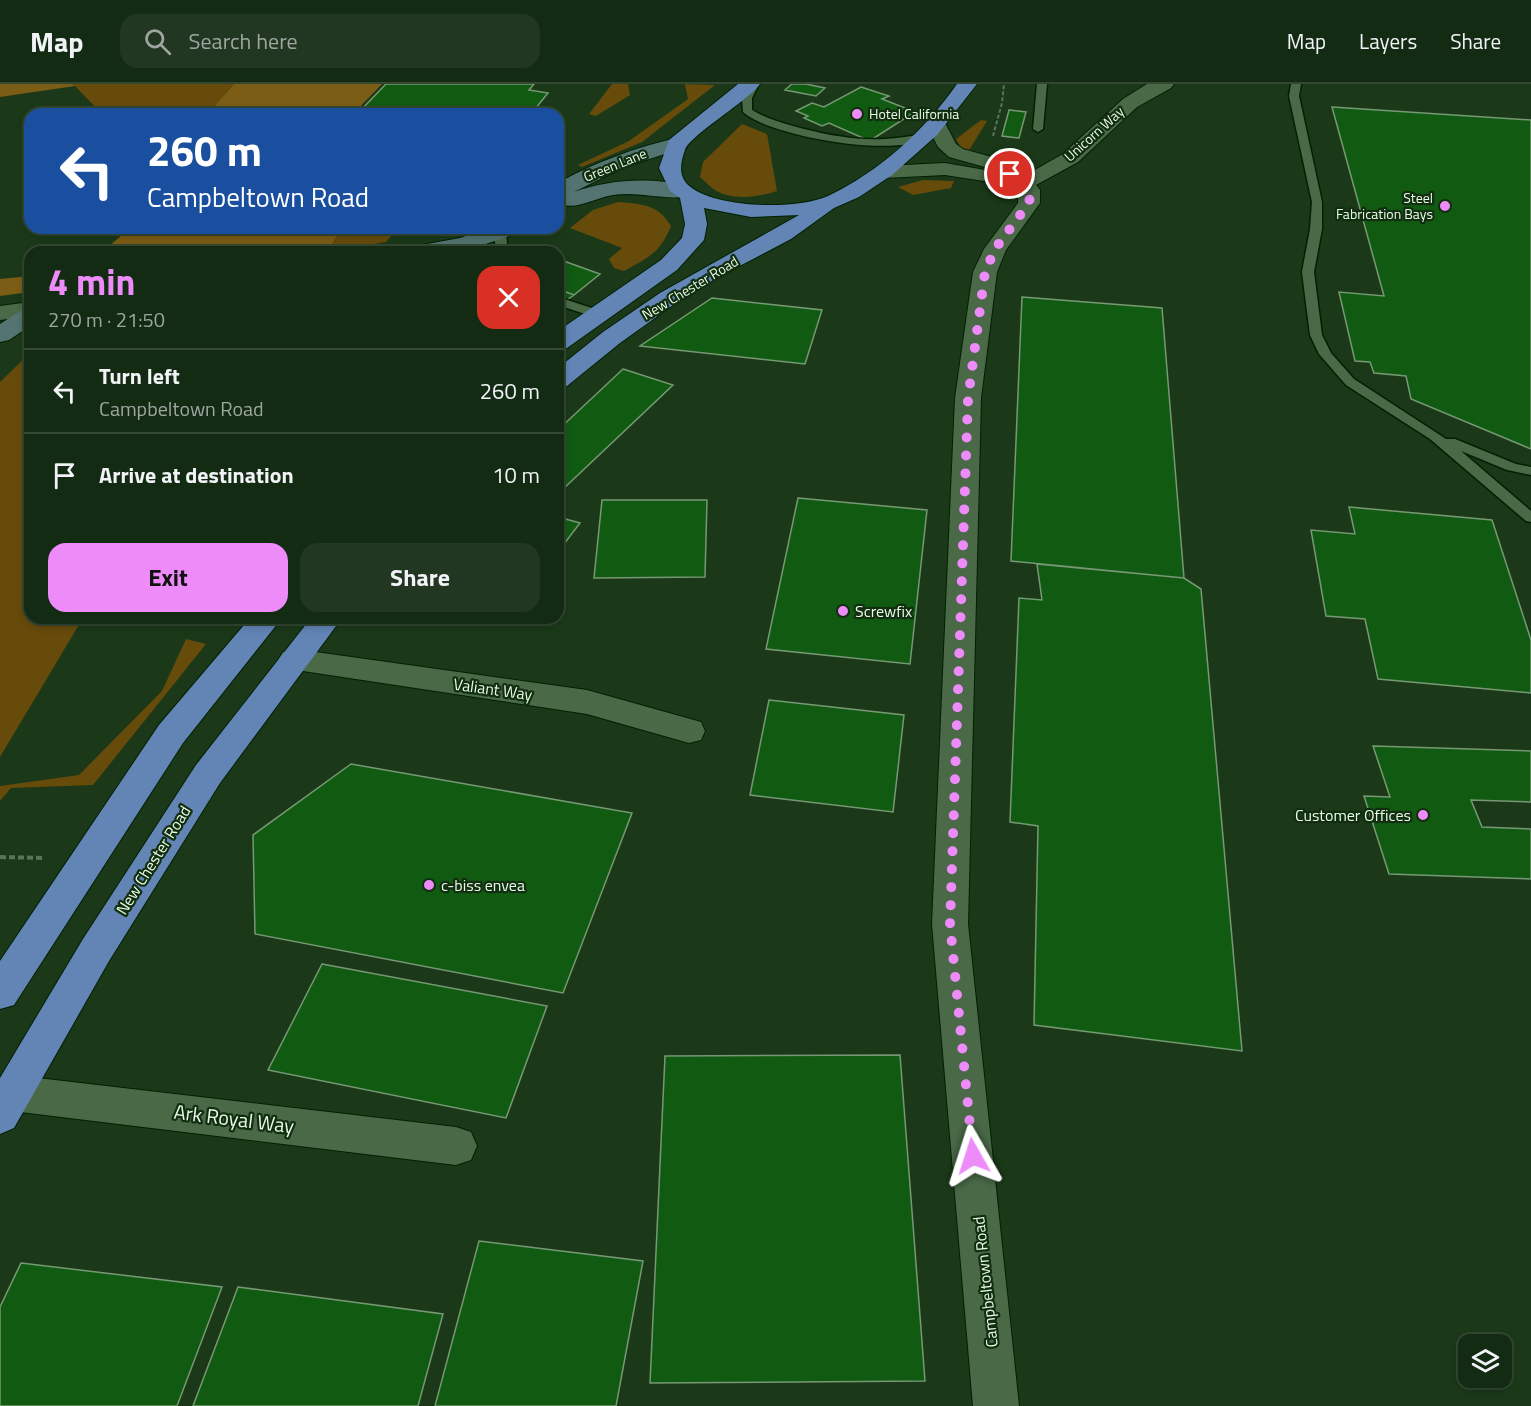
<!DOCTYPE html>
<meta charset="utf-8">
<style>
body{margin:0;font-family:"Titillium Web",sans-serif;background:#213721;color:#f1f3f6;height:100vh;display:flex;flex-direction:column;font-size:22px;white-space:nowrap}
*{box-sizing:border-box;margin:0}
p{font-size:20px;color:#9da7a0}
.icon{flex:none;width:33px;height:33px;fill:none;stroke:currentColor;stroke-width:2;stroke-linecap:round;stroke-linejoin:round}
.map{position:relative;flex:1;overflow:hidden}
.panel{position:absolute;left:24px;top:162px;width:540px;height:378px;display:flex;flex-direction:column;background:#142b13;border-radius:18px;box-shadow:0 3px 9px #0003,0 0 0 2px #334733}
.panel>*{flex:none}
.top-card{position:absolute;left:24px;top:24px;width:540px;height:126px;border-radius:18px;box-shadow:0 3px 9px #0003,0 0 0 2px #334733;background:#1a4fa0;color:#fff;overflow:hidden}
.controls{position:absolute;left:1458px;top:1250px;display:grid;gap:12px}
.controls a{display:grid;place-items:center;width:54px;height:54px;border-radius:12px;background:#142b13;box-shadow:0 3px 9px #0003,0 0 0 2px #334733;font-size:30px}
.pin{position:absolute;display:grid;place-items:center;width:51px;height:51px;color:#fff;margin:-26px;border:3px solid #fff;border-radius:50%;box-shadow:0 2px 6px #0007}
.me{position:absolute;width:66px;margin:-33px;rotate:354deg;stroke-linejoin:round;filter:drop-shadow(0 0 4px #0008)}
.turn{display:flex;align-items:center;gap:21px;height:126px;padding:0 24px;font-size:27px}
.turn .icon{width:78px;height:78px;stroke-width:2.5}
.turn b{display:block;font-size:42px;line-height:51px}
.round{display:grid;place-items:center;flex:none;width:63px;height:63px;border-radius:18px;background:#213721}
.overview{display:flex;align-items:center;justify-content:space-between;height:102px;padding:0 24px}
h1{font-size:36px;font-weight:700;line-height:45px;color:#ed8cf9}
.primary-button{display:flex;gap:12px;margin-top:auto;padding:12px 24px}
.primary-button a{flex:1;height:69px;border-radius:18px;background:#ed8cf9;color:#111;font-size:24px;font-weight:700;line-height:69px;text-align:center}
.primary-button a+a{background:#213721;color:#f1f3f6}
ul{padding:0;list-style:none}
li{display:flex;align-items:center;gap:18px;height:84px;padding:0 24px;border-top:2px solid #334733}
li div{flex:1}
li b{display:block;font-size:22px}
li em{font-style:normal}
header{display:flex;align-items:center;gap:36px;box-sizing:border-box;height:84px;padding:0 30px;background:#142b13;border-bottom:2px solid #334733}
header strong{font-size:28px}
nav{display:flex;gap:33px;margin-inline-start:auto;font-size:21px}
.search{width:420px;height:54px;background:#213721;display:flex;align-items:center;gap:15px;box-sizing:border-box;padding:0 21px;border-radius:18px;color:#9da7a0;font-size:22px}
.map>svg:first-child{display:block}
.green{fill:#664b0b}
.forest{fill:#7c5d15}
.building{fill:#115a12;stroke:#779874;stroke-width:1.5}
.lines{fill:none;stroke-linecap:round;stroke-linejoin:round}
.service-casing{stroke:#022003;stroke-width:3}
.minor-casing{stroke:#022003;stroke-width:2}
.secondary-casing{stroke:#022003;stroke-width:2}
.trunk-casing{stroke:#022003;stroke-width:2}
.path-far1{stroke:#597457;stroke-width:2;stroke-dasharray:4 2;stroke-linecap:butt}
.path{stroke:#597457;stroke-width:4;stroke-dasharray:6 3;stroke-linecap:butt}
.service{fill:#496947;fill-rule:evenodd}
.minor{fill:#496947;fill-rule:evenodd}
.secondary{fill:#537470;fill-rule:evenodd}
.trunk{fill:#6285b6;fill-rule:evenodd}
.route{stroke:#ed8cf9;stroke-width:10;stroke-dasharray:0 18}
.poi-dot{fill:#ed8cf9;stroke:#112e10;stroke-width:2}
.labels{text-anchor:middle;stroke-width:4.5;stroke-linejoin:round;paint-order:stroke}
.far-poi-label{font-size:14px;fill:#e9fbe7;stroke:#112e10;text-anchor:start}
.far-street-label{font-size:14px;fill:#e9fbe7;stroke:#112e10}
.poi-label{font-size:16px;fill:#e9fbe7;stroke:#112e10;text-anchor:start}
.street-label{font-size:16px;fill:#e9fbe7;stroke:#112e10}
.near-street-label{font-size:20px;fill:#e9fbe7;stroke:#112e10}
</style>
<header>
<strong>Map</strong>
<div class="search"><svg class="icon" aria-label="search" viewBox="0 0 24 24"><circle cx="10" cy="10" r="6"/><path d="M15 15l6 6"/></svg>Search here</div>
<nav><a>Map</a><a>Layers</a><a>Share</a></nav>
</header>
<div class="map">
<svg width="1531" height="1322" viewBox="0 0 1531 1322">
<rect width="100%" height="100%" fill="#1b3919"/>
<path class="green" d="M73 0H234L207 30H102Z
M612 0H628L630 11 596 32 589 30Z
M685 0 715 1 642 58 582 83 578 81 629 57 688 15Z
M981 36 987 37 968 68 961 64 956 55Z
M742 40 767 50 777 107C759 113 732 117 715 106 710 103 705 97 700 93L703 78Z
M923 96 954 97 951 104 913 111 898 103Z
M618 118C642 120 658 120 671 142 660 169 649 173 624 187L614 184 609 175 622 164 570 144 593 126Z
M385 144H398L386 158 327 168 341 148 378 152Z
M30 269V534H83L0 673V298Z
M186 555 206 560 93 701 11 704 0 717V702L79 691 162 607Z"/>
<path class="forest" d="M0 0H73L75 2 0 13Z
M234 0H382L353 30H207Z
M124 144H343L327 168H102L122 151Z
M30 192V208L0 212V195Z"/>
<path class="building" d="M386 0H534L529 6 548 9 531 30H357Z
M792 0H806L825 4 816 12 785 6Z
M861 3 889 12 882 15 915 28 874 54V55L863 57V54L829 39 822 42 804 34 808 32 796 27 812 19 824 23Z
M1332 23 1531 36V365L1411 315 1406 292 1374 289 1370 278 1355 277 1339 208 1384 212Z
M1009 26 1026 28 1019 54 1002 52Z
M558 175 600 190 574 211 558 205Z
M558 205 574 211 558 222Z
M1022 213 1162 224 1184 494 1011 477Z
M712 214 822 226 805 280 640 262Z
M623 285 673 301 562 406H558V346Z
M798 414 927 426 910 580 766 565Z
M602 416H707L705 493 594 494Z
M1349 423 1492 436 1531 556V609L1378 595 1365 535 1326 532 1311 446 1355 450Z
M558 433 580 439 558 468Z
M1037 480 1184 494 1201 505 1242 967 1034 941 1038 742 1010 738 1019 514 1042 516Z
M769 616 904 631 893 728 750 711Z
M1373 662 1531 667V718L1471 716 1482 743 1531 745V795L1389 790 1364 712 1390 713Z
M351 680 632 729 563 909 255 850 253 751Z
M322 880 547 922 506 1034 268 986Z
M900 971 925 1297 650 1299 665 972Z
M479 1157 643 1177 616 1322H435Z
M21 1179 222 1203 177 1322H0V1223Z
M238 1203 443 1230 418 1322H193Z"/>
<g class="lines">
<defs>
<path id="service" d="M749 0H759L752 14V26C769 36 786 40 804 45 850 56 876 59 923 50L928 53C899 75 768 52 743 28L742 14Z
M1037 0H1047L1043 45 1038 48 1033 45Z
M1291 0H1301L1299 12 1322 118V145L1314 188 1322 251 1331 269 1354 295 1446 355H1455L1516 380 1531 383V391L1507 386 1461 367 1531 427V438L1526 437 1430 355 1346 301 1319 270 1310 251 1302 188 1310 145 1312 118 1289 12Z
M500 146 506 149 508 168H496L494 149Z
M558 213 601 227 603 230 597 234 558 221Z"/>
<path id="minor" d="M1147 0H1174L1171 4 1137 23 1078 78 1036 101 1040 106V119L1006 166 997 188 981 314 968 840 1019 1322H973L932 840 955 314 973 188 984 165 1018 119V106L992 85 949 73 938 63 927 41 930 37H944L956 60 963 65 1006 77 1026 91 1063 70 1123 15Z
M945 79 991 87 994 91 991 95 984 97 945 91 884 94 877 92 874 88 877 84 884 82Z
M30 218V232L0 236V222Z
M294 565 587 606 701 638 705 647 701 656 689 659 587 630 283 584 278 576 283 568Z
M12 991 456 1043 471 1048 477 1062 471 1076 456 1081 12 1027 0 1023V995Z"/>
<path id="secondary" d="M676 54 683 56 686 60 683 64 622 84 574 108C610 95 651 93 689 102L692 107 689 112C666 117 638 107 613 111 597 113 580 125 563 121L560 116 562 113 558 114V99C595 78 635 64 676 54Z
M489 144H521L518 149 465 167 408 168 411 163 460 154Z
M30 224V242L9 256 0 258V240L22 226Z"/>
<path id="trunk" d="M738 0H760C747 18 690 51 685 66 681 77 678 90 687 100 712 125 798 126 828 112 880 87 924 47 957 0H977L937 51 892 91 859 113 834 124 791 155 715 195 676 219 620 259 567 302 558 305V284L603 248 660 209 799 131 751 133 704 124 707 140 704 156 677 186 567 264 558 266V247L661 176 682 154 685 140 680 114 670 107 659 84 669 56Z
M250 534H282L183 659 14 921 0 925V877L159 641Z
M311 534H342L220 699 109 877 14 1044 0 1050V994L83 855 196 681Z"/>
</defs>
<use href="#service" class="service-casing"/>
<use href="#minor" class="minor-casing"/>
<use href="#secondary" class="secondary-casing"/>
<use href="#trunk" class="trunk-casing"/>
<path class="path-far1" d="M993 52 1002 19 1004 0"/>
<path class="path" d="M0 773 44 774"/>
<use href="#service" class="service"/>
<use href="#minor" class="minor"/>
<use href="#secondary" class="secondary"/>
<use href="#trunk" class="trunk"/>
</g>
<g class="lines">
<path class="route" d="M973 1072 950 840 968 315 985 188 995 165 1029 119C1032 104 1023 97 1010 90"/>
</g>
<g class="poi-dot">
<circle cx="857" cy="30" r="6"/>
<circle cx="1445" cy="122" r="6"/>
<circle cx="843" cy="527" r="6"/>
<circle cx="1423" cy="731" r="6"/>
<circle cx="429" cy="801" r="6"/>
</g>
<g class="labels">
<g class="far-poi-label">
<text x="869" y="35">Hotel California</text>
<text x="1433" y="119" text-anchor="end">Steel<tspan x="1433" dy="16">Fabrication Bays</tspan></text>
</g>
<g class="far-street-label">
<text transform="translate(1094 50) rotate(-42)" y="5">Unicorn Way</text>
<text transform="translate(615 81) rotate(-22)" y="5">Green Lane</text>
<text transform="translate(690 204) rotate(-31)" y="5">New Chester Road</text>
</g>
<g class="poi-label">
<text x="855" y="533">Screwfix</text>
<text x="1411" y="737" text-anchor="end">Customer Offices</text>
<text x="441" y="807">c-biss envea</text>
</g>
<g class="street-label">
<text transform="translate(493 605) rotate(8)" y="6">Valiant Way</text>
<text transform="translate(153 776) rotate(-58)" y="6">New Chester Road</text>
<text transform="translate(985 1198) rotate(-96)" y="6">Campbeltown Road</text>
</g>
<g class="near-street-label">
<text transform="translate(234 1035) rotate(7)" y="7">Ark Royal Way</text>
</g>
</g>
</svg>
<div class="controls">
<a><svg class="icon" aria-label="layers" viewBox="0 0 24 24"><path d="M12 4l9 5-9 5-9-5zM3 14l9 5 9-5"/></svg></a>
</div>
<div class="pin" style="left:1010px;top:90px;background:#d93025"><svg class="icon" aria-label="arrive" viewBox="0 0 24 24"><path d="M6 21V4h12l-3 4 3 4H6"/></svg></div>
<svg class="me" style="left:973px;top:1072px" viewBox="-20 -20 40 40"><path d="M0-17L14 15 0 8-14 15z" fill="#ed8cf9" stroke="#fff" stroke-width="4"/></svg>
<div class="top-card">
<div class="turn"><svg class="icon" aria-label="left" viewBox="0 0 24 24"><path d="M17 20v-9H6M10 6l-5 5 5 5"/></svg><div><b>260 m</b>Campbeltown Road</div></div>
</div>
<section class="panel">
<div class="overview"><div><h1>4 min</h1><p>270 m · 21:50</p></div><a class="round" style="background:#d93025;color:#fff"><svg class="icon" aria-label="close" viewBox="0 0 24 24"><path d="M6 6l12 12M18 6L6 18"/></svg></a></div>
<ul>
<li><svg class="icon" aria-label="left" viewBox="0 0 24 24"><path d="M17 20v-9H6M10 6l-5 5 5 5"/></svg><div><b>Turn left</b><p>Campbeltown Road</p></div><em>260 m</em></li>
<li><svg class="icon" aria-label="arrive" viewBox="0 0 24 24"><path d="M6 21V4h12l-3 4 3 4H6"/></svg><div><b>Arrive at destination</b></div><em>10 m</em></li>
</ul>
<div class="primary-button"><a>Exit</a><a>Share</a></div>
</section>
</div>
